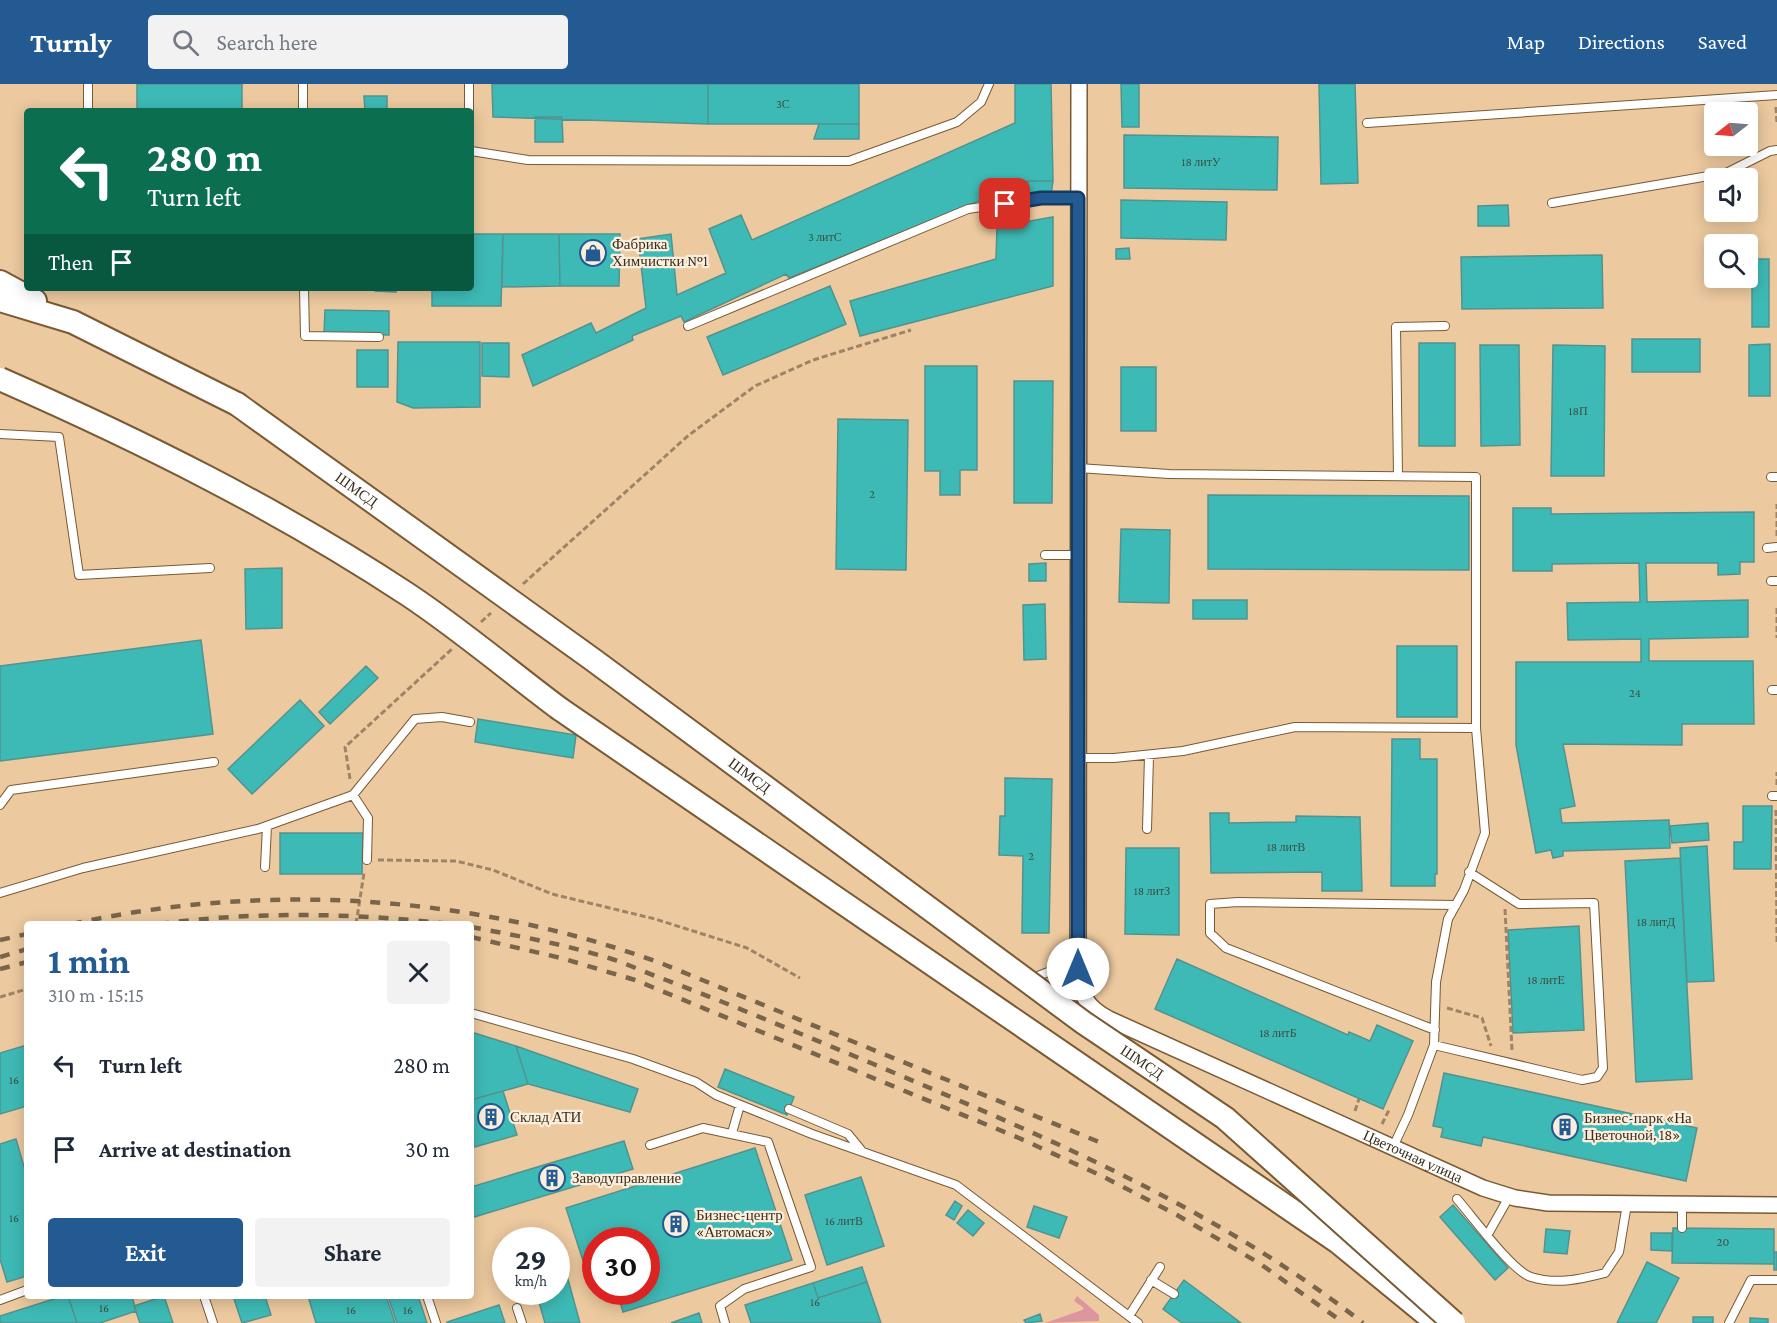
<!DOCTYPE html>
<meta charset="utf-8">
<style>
body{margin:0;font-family:"Crimson Pro",serif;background:#f2f2f3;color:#1f2937;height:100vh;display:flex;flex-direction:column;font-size:22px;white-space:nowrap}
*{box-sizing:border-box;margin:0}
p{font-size:20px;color:#747a83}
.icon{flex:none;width:33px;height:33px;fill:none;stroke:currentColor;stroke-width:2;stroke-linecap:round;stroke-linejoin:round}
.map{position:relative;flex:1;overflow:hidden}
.panel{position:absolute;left:24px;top:837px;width:450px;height:378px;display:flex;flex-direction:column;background:#fff;border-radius:6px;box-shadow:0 3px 15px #0003}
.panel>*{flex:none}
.hud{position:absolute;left:24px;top:24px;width:450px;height:183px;border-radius:6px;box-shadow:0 3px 15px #0003;background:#0b6e4f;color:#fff;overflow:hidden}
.needle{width:39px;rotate:253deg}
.buttons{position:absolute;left:1704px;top:18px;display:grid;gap:12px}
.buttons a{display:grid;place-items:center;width:54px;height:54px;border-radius:6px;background:#fff;box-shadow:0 3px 15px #0003;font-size:30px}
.speed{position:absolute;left:492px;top:1143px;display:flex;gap:12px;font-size:30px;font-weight:700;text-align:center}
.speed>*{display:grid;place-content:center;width:78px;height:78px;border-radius:50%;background:#fff;box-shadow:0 3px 15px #0003;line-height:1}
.speed small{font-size:15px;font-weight:400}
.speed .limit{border:9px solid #d22;background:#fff;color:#111}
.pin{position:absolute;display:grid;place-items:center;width:51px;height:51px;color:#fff;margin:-26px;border-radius:12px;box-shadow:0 3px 9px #0006}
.me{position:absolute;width:66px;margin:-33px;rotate:0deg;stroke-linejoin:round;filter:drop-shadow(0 0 4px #0008)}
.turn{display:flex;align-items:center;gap:21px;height:126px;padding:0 24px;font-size:27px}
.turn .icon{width:78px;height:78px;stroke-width:2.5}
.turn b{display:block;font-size:42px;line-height:51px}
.then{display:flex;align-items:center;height:57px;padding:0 24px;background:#0003;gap:12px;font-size:22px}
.round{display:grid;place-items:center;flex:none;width:63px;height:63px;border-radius:6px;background:#f2f2f3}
.overview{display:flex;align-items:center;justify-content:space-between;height:102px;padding:0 24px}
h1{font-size:36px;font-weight:700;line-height:45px;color:#235a92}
.cta{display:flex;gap:12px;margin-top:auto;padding:12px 24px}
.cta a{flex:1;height:69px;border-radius:6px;background:#235a92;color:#fff;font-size:24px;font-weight:700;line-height:69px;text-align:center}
.cta a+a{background:#f2f2f3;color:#1f2937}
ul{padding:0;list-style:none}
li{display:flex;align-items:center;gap:18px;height:84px;padding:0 24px}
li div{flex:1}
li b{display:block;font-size:22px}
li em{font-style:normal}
header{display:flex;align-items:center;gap:36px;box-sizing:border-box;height:84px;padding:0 30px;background:#235a92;color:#fff}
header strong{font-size:28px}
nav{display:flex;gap:33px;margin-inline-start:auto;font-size:21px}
.search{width:420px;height:54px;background:#f2f2f3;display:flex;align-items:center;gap:15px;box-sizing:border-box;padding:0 21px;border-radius:6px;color:#747a83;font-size:22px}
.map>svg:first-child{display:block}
.green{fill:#de969e}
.building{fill:#3ebab6;stroke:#529390;stroke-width:1.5}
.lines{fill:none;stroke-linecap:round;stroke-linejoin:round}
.service-casing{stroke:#795a34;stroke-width:10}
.minor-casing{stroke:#795a34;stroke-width:18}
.primary-casing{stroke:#795a34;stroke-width:26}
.path{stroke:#9e8466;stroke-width:3;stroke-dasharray:6 3;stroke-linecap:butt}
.service{stroke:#fff;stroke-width:8}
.minor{stroke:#fff;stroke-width:15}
.primary{stroke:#fff;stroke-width:22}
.rail{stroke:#79654b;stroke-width:4.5;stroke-dasharray:10 10;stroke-linecap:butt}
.primary-bridge-casing{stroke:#795a34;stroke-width:26;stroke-linecap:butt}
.primary-bridge{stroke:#fff;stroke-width:22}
.route-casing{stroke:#173a5f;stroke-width:15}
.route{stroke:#235a92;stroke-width:10}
.labels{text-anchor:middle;stroke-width:4.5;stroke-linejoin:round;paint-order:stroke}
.number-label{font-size:12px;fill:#3c5143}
.poi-label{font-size:15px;fill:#3b2e1d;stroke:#fceedd;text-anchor:start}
.street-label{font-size:15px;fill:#3b2e1d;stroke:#fceedd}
</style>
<header>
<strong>Turnly</strong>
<div class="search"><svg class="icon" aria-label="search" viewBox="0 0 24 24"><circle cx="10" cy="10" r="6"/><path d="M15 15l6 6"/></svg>Search here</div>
<nav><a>Map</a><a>Directions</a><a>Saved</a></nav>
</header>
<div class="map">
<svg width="1777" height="1239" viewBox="0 0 1777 1239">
<rect width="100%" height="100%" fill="#ecc99f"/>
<path class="green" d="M1077 1212 1099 1231V1237L1045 1239 1082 1226 1084 1224 1074 1217Z"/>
<path class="building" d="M137 0H242V27H137Z
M492 0H708V40L493 33Z
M708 0H859V40H708Z
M1015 0H1051L1053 97H1028L789 194 786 190 684 238 681 232 632 252 633 256 533 302 522 271 591 239 596 249 646 224 638 155 671 150 677 211 726 189 709 145 741 131 752 156 1015 39Z
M1121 0H1139V43H1122Z
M1319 0H1355L1358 99 1321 100Z
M364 12H387V27H365Z
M535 33H562L563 58H535Z
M859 34V55H814L819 40H859Z
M1124 51 1278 53 1277 106 1124 104Z
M1028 97H1053L1051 111H1026Z
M1121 116 1227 118 1226 156 1121 154Z
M1508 121 1509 142H1478V122Z
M1053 133V202L860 252 850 217 996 175 997 143Z
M471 150H503L501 222H432V204H471Z
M503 150H559L560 202 502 203Z
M559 150H620L619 202H560Z
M1129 164 1130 175H1116V165Z
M1602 171 1603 224 1462 225 1461 173Z
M1752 175H1769V243H1752Z
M830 202 846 240 723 291 707 253Z
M375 204H396V208L375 207Z
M325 226 389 227V251L324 250Z
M1632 255H1700V288H1632Z
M398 258H480V323L413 324 397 318Z
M482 259H509V293L482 292Z
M1419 259H1455V362H1419Z
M1770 260V312H1749V261Z
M1480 261H1519L1520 361 1481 362Z
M1553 261 1605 262 1604 392H1551Z
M357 266H388V303H357Z
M925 282H977V386H960V411H940V387H925Z
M1121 283H1156V347H1121Z
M1014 297H1053L1052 419H1014Z
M838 335 908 336 906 486 836 485Z
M1208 411 1469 412V486L1208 485Z
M1513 424H1551V430L1754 428V478H1740V490L1718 491V479H1646L1647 518 1748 516V553L1649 555V577H1753L1754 640H1682V661L1563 660 1575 722 1560 725 1562 739 1669 736 1670 764 1563 767V772L1553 774 1551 766 1536 769 1516 661V578H1641V555L1568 556 1567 519 1640 518 1639 479 1552 480V487H1513Z
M1121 445 1170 446 1169 519 1119 518Z
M1046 479V497H1029V480Z
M282 484V544L246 545 245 485Z
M1193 516H1247V535H1193Z
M1045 520 1046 575 1024 576 1023 521Z
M201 556 213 650 0 677V582Z
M1397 562H1457V633H1397Z
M366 582 378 594 330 640 319 628Z
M300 616 324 642 252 710 228 685Z
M478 635 576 651 573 674 475 658Z
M1392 655H1420V675H1437V790H1435V802H1391Z
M1005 694 1052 695 1049 849H1022L1023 772 999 771 1000 732H1005Z
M1743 722H1772L1771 785H1734V758H1743Z
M1210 729H1229V739L1296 738V732L1360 733 1362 807H1322V788L1211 789Z
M1708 739 1709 756 1672 759 1670 742Z
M280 749H363L362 790H280Z
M1707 762 1714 897 1687 898 1680 764Z
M1126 764H1179V851L1125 850Z
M1680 774 1692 995 1636 998 1625 777Z
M1579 842 1584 946 1513 949 1508 846Z
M1177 875 1348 951 1349 948 1370 957 1377 941 1413 957 1383 1025 1155 925Z
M471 948 516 962 528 1000 471 1016Z
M27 961V1022L0 1030V969Z
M516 962 638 1005 630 1028 528 1000Z
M725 985 794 1013 787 1031 718 1003Z
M1444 989 1697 1044 1686 1097 1483 1053 1481 1062 1441 1053 1443 1044 1433 1042Z
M503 1007 517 1051 471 1064V1016Z
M16 1055 27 1093V1192L7 1198 0 1175V1060Z
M624 1057 633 1085 471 1134V1103Z
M755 1064 792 1176 623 1228 617 1208H646V1156H596V1190L588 1192 566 1124Z
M861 1093 884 1162 827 1181 805 1111Z
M955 1117 962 1122 954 1136 946 1131Z
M1453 1121 1508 1184 1495 1196 1440 1133Z
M1034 1122 1067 1133 1059 1154 1027 1143Z
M968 1126 984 1139 973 1152 957 1139Z
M1673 1144 1774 1145V1180L1672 1179Z
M1546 1145 1570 1147 1567 1170 1544 1168Z
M1651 1149H1672V1167L1651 1166Z
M1774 1168H1777V1186H1774Z
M1647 1178 1679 1194 1656 1239H1617Z
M862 1183 867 1198 818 1214 813 1199Z
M567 1192 580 1239H545L536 1208H556V1195Z
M1184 1196 1241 1239H1182L1163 1225Z
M867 1198 881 1239H751L745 1221 813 1199 818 1214Z
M63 1212H68L77 1239H0V1232Z
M68 1212H132L136 1227 100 1239H77Z
M164 1212 173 1239H140L134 1222Z
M233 1212H265L271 1231 242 1239Z
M308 1212H386L395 1239H316Z
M388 1212H418L427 1239H397Z
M499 1221 505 1239H448L447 1238Z
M699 1229 702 1239H671Z
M1040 1230 1042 1237 1026 1239 1024 1236Z
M1693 1233H1713V1239H1693Z
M1750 1234 1768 1235V1239H1750Z"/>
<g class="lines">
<defs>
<path id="service" d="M88 0V27
M303 0V27
M469 0V27
M1367 39 1777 11
M471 67 528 76 849 77 957 38 981 18 989 0
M1552 119 1726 89 1770 67 1777 66
M304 204 305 252 379 253
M688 242 968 125 1041 114H1078
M0 350 59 353 79 491 210 484
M1078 384 1169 390 1476 393V644L1485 749 1464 806 1448 835 1436 898 1434 961 1408 1031 1393 1063
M1398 392 1396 243 1445 242
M1771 393H1777
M1767 464 1777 463
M1045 471H1077
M1771 497H1777
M1772 606H1777
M1078 674H1114L1183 667 1295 643 1476 644
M353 711 368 734 367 776
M1772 712H1777
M0 721 11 706 214 678
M1147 745 1149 672
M265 783 267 742
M0 809 83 784 258 745 353 711 415 635 442 633 470 638
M1038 892 1056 885H1078
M471 929 633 975 696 998 716 1011 812 1050 956 1101 1138 1239
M1435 946 1226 864 1210 849V820L1238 818 1456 821
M1434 961 1582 996 1597 993 1603 984 1594 819 1519 820 1469 788
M789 1025 848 1050 861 1066
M732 1049 740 1021
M650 1061 703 1044 768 1058 811 1183 744 1205 720 1222 725 1239
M1457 1115C1473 1133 1512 1187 1531 1193 1556 1201 1582 1195 1605 1189L1619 1168 1627 1120
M1682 1144V1120
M1488 1150 1509 1113
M1151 1196 1174 1210
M204 1212 213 1239
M427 1212 436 1239
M0 1216 27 1206
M517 1224 522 1239
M1129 1232 1160 1183
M1729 1239 1751 1196H1777"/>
<g id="minor">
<path id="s1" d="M1079 0 1078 885C1079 910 1087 924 1109 935L1483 1104 1515 1114 1548 1119 1777 1121"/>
</g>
<path id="primary" d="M0 198 35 217
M0 216 73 238 237 320
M560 625 1338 1158 1437 1239"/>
</defs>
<use href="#service" class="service-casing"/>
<use href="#minor" class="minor-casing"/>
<use href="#primary" class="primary-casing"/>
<path class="path" d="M1776 23 1777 39
M1777 452V420
M523 500 689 351 755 302 813 276 911 246
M1777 524V554
M481 538 491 529
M350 695 345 663 452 565
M1777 701V688
M1776 726 1777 858
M378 776 456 777 493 786 552 810 655 835 747 864 800 894
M1505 825 1512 966
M356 840 364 789
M0 913 27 905
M1447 924 1482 934 1491 962
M1355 1027 1359 1015
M1382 1040 1389 1026"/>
<use href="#service" class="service"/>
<use href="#minor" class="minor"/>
<use href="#primary" class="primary"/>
<path class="rail" d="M72 840C268 797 476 811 663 880L1104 1060
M159 840C256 827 353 829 451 840
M471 843C519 852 568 861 615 876 632 882 649 890 666 896 735 922 803 951 871 979 1043 1052 1215 1123 1363 1239
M471 853 561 874 635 896 1019 1054 1102 1092 1177 1131 1259 1179 1344 1239
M0 856 27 850
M0 873 27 865
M0 885 27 878"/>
<defs>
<g id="primary-bridge">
<path d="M0 295C141 357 278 425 407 510 460 545 509 587 560 625"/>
<path id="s2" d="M237 320 592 575 1084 939 1225 1034 1454 1239"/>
</g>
</defs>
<use href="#primary-bridge" class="primary-bridge-casing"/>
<use href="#primary-bridge" class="primary-bridge"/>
</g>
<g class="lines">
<defs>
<path id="route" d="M1005 120 1041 114H1078V885"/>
</defs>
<use href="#route" class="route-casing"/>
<use href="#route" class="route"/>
</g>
<defs>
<symbol id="shop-ring" viewBox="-11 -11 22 22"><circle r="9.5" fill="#fceedd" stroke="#235a92" stroke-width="1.5"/><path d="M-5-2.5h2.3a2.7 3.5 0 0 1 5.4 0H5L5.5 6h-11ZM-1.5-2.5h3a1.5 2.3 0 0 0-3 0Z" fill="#235a92"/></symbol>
<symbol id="building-ring" viewBox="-11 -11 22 22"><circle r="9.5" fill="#fceedd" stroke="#235a92" stroke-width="1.5"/><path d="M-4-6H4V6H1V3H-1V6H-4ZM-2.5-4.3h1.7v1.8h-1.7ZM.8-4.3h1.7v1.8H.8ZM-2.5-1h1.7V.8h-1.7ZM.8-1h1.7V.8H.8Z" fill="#235a92"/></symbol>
</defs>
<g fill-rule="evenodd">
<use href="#shop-ring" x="578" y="154" width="30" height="30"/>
<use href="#building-ring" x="476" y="1018" width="30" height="30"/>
<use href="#building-ring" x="1550" y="1028" width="30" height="30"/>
<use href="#building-ring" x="537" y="1079" width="30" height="30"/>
<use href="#building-ring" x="661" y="1125" width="30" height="30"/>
</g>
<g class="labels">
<g class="number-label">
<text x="783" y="24">3С</text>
<text x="1201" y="82">18 литУ</text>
<text x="825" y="157">3 литС</text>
<text x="1578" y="331">18П</text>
<text x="872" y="414">2</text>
<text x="1635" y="613">24</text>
<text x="1286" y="767">18 литВ</text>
<text x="1031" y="776">2</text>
<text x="1152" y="811">18 литЗ</text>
<text x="1656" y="842">18 литД</text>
<text x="1546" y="900">18 литЕ</text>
<text x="1278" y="953">18 литБ</text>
<text x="14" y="1000">16</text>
<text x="14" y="1138">16</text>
<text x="844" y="1141">16 литВ</text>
<text x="1723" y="1162">20</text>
<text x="815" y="1222">16</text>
<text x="104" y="1228">16</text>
<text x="351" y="1230">16</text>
<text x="408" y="1230">16</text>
</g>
<g class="poi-label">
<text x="612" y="165">Фабрика<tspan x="612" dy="17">Химчистки №1</tspan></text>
<text x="510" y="1038">Склад АТИ</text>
<text x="1584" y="1039">Бизнес-парк «На<tspan x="1584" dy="17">Цветочной, 18»</tspan></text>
<text x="572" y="1099">Заводуправление</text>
<text x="696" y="1136">Бизнес-центр<tspan x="696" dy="17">«Автомася»</tspan></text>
</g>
<g class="street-label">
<text dy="5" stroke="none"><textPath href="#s2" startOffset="147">ШМСД</textPath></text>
<text dy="5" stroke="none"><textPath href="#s2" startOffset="633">ШМСД</textPath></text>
<text dy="5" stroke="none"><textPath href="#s2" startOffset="1119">ШМСД</textPath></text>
<text dy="5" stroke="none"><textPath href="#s1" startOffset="1281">Цветочная улица</textPath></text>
</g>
</g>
</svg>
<div class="buttons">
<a><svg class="needle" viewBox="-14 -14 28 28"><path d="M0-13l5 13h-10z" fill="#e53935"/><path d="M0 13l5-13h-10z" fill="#747a83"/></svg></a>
<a><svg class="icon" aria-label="sound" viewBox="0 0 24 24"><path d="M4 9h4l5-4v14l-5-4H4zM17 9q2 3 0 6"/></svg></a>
<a><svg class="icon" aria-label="search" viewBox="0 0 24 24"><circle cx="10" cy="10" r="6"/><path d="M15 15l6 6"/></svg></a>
</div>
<div class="speed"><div>29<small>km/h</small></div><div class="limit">30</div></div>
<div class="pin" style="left:1005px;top:120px;background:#d93025"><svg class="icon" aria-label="arrive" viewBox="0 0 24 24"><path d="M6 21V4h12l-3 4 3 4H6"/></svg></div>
<svg class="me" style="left:1078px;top:885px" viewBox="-20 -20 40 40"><circle r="19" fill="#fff"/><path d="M0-13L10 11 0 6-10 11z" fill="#235a92"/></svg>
<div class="hud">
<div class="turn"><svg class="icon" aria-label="left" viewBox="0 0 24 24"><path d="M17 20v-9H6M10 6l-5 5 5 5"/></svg><div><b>280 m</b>Turn left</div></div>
<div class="then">Then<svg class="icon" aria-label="arrive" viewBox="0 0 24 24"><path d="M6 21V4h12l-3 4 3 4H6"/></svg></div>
</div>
<section class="panel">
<div class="overview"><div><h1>1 min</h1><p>310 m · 15:15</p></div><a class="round"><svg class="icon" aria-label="close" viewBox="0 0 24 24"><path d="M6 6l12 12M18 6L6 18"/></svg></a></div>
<ul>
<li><svg class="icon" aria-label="left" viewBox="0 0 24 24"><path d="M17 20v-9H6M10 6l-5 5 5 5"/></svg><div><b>Turn left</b></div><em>280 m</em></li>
<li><svg class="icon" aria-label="arrive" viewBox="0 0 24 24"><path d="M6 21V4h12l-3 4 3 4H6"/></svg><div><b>Arrive at destination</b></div><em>30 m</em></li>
</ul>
<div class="cta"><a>Exit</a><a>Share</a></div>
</section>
</div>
